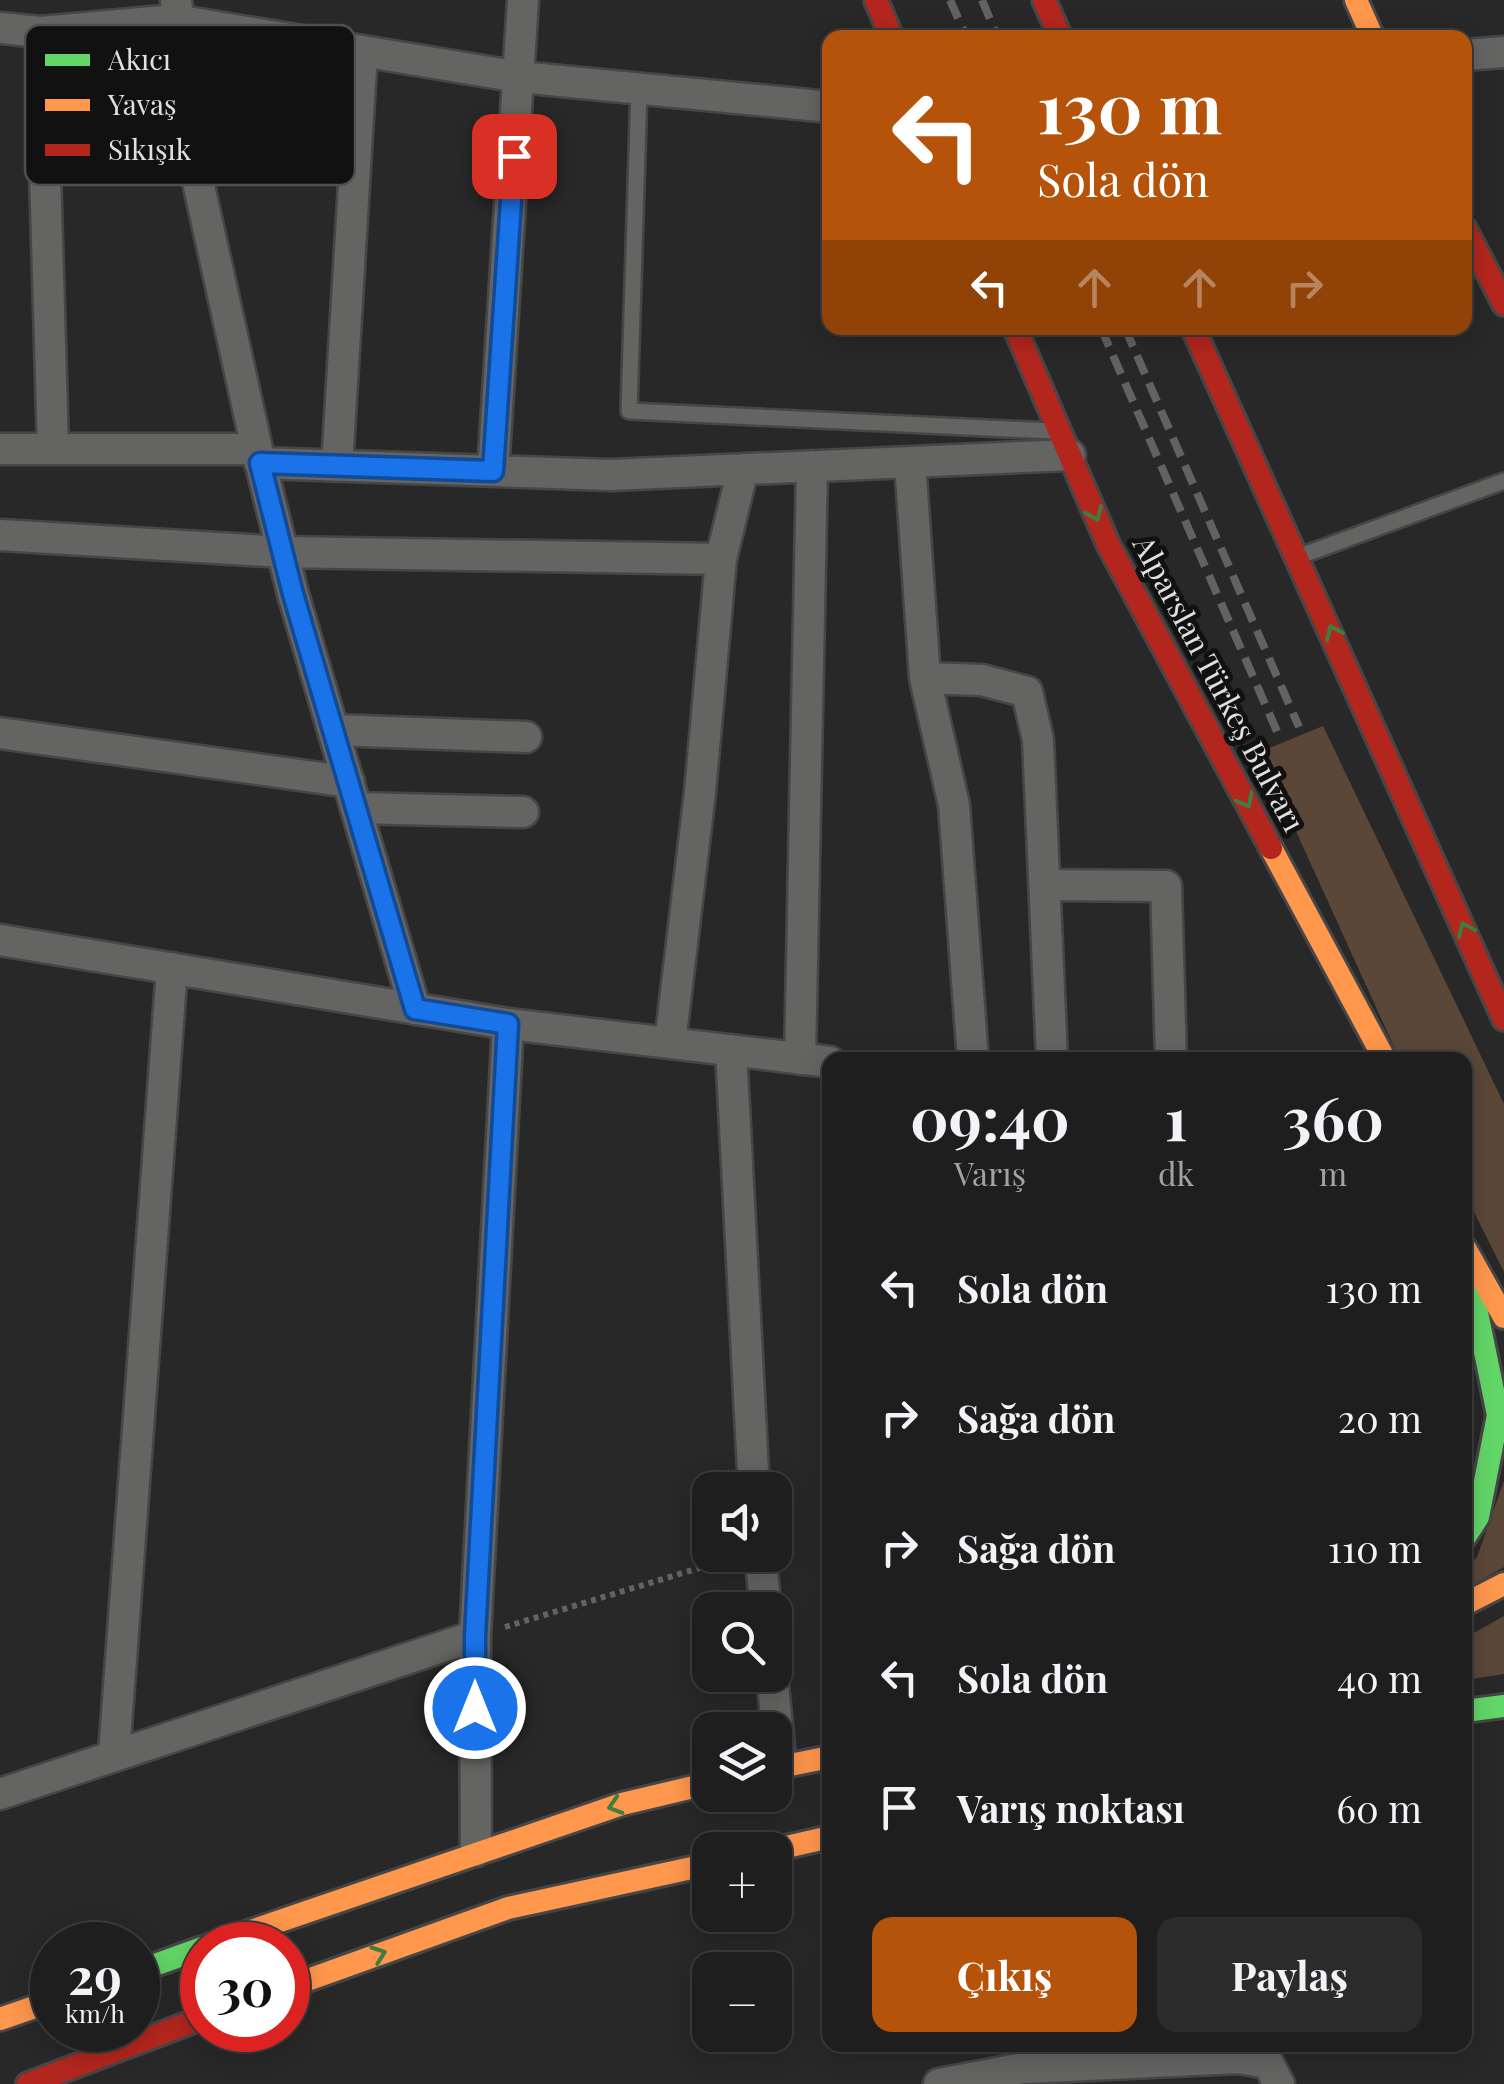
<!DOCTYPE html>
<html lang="tr">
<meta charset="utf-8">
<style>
body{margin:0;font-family:"Playfair Display",serif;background:#2c2b2b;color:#f1f3f6;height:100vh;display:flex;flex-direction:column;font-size:38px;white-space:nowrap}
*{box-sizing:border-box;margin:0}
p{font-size:32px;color:#a1a2a4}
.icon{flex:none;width:55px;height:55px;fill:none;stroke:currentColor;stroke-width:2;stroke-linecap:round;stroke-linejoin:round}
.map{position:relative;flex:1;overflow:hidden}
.drawer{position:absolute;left:822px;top:1052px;width:650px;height:1000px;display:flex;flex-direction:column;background:#1f1e1e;border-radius:20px;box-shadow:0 5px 25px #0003,0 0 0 2px #3c3c3c}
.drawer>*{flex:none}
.top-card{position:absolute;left:822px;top:30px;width:650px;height:305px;border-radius:20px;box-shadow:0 5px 25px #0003,0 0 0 2px #3c3c3c;background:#b45309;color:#fff;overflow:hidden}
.buttons{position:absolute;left:692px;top:1472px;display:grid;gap:20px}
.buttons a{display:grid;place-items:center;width:100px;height:100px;border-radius:20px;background:#1f1e1e;box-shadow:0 5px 25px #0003,0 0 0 2px #3c3c3c;font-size:50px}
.speed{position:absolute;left:30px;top:1922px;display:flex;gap:20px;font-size:50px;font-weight:700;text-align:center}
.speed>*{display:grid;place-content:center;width:130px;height:130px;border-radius:50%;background:#1f1e1e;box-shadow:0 5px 25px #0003,0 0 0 2px #3c3c3c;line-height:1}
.speed small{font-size:25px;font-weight:400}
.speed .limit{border:15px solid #d22;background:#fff;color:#111}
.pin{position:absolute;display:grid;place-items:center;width:85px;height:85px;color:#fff;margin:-42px;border-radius:20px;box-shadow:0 5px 15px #0006}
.me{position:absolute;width:110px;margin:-55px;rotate:0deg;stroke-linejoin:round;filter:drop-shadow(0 0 8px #0008)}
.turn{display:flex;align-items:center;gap:35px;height:210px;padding:0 50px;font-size:45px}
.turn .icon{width:130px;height:130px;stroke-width:2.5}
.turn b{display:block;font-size:70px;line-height:85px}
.lanes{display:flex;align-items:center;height:95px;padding:0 50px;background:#0003;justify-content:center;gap:50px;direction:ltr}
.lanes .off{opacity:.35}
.eta{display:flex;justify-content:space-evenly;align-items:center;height:170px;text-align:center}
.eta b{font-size:60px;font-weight:700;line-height:70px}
.cta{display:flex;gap:20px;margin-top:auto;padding:20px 50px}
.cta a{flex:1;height:115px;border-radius:20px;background:#b45309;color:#fff;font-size:40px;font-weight:700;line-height:115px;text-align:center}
.cta a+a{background:#2c2b2b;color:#f1f3f6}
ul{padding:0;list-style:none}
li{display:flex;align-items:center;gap:30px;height:130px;padding:0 50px}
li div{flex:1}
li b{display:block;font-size:38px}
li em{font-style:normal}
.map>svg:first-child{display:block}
.green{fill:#5a4738}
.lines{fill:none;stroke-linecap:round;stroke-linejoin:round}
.lane-casing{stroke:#474646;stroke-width:20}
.street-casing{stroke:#474646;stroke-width:35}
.fast-casing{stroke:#474646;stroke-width:28}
.slow-casing{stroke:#474646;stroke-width:28}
.jam-casing{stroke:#474646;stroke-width:28}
.path{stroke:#646362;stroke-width:6;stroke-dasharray:5 5;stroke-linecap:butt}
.lane{stroke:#646463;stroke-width:15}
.street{stroke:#646463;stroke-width:30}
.fast{stroke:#63d668;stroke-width:22}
.slow{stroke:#ff974d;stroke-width:22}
.jam{stroke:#b3261e;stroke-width:22}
.rail{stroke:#636261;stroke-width:8;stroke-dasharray:20 10;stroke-linecap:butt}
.oneway{stroke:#3f7d41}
.route-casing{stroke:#114b97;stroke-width:25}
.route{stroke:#1a73e8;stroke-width:18}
.labels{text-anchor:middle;stroke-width:10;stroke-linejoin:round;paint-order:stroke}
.street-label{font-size:30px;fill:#e1e0df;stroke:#121111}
.key{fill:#121111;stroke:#504f4f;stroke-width:2.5}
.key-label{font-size:28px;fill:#e1e0df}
</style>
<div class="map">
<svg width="1504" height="2084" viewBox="0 0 1504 2084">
<rect width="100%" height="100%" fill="#292828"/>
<path class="green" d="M1323 726 1504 1104V1272L1465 1194V1060H1400L1260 752Z
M1504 1481V1567L1465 1589V1569L1477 1557Z
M1504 1616V1674L1465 1680V1638Z"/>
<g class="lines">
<defs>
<path id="lane" d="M639 89 629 411 1052 431
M1303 555 1504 481"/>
<path id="street" d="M176 0 193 159 257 449 293 594 415 1009
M0 28 41 32 175 20 519 77 830 107
M41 32 53 449
M1465 55 1504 52
M0 449H257
M910 462 925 678 954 805 973 1060
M260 463 611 475 1070 455
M337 466 362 51
M493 471 523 0
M0 535 283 552 721 559
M925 678 982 680 1027 692 1038 740 1052 1060
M334 730 526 737
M0 733 349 782
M357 808 523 812
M1046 885 1166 886 1171 1060
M0 940 508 1024 830 1062
M670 1043 700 792 721 559 743 469
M731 1050 754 1490
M800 1059 812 466
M760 1555 766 1610
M475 1636 476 1851
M772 1675 781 1766
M114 1754 172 968
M0 1794 475 1636 508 1024
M939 2084 1023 2068 1238 2058 1268 2063 1279 2084"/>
<path id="fast" d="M1465 1537 1478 1517 1498 1415 1467 1264
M1465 1711 1504 1706
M138 1971 202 1948"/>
<path id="slow" d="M1356 0 1373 38
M1271 848 1385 1060
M1465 1248 1504 1317
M1465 1604 1504 1584
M775 1768 830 1757
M773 1850 830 1837
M210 1945 622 1804 710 1783
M288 1987 508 1908 710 1864
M0 2019 52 2001"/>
<path id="jam" d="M876 0 892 38
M1044 0 1061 38
M1465 229 1504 304
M1015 328 1108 544 1271 848
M1193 328 1504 1019
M28 2084 202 2018"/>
</defs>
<use href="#lane" class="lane-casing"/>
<use href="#street" class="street-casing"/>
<use href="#fast" class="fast-casing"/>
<use href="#slow" class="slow-casing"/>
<use href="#jam" class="jam-casing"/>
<path class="path" d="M505 1627 732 1558
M233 2036 249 2030"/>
<use href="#lane" class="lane"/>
<use href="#street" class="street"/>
<use href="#fast" class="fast"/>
<use href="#slow" class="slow"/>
<use href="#jam" class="jam"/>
<path class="rail" d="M950 0 967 38
M982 0 998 38
M1101 328 1279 736
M1125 328 1299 727"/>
</g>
<defs><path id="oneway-chevron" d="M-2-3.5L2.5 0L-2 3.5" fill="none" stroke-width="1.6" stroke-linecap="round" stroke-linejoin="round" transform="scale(2.5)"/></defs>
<g class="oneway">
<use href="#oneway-chevron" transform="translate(1095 514) rotate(67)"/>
<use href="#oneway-chevron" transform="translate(1333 632) rotate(-114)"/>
<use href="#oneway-chevron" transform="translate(1246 801) rotate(62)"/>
<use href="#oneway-chevron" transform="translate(1465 929) rotate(-114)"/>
<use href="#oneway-chevron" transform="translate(615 1806) rotate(163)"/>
<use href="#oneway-chevron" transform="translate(379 1954) rotate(-20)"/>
</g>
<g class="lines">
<defs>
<path id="route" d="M475 1708V1636L508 1024 415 1009 293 594 260 463 493 471 514 156"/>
</defs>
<use href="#route" class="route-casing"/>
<use href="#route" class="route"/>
</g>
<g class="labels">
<g class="street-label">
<text transform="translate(1218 684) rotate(62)" y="10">Alparslan Türkeş Bulvarı</text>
</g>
</g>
<rect x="25" y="25" width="330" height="160" rx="15" class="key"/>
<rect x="45" y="54" width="45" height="12" fill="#63d668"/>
<rect x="45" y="99" width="45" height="12" fill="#ff974d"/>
<rect x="45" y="144" width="45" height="12" fill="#b3261e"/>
<g class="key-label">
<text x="108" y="70">Akıcı</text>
<text x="108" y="115">Yavaş</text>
<text x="108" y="160">Sıkışık</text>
</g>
</svg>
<div class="buttons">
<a><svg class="icon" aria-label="sound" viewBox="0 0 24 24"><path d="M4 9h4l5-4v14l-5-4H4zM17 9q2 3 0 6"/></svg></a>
<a><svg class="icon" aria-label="search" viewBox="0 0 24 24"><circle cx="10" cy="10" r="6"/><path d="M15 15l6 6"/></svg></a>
<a><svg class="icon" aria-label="layers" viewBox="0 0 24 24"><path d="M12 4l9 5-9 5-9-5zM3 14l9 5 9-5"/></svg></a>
<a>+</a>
<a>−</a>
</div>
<div class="speed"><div>29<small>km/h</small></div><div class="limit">30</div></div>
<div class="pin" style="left:514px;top:156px;background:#d93025"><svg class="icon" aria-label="arrive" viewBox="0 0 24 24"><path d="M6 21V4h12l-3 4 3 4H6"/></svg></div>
<svg class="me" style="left:475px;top:1708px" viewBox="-20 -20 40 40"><circle r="17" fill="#1a73e8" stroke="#fff" stroke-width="3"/><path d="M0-11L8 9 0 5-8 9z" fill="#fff"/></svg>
<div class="top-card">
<div class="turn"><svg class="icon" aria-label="left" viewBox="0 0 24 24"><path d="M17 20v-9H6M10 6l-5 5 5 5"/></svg><div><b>130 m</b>Sola dön</div></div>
<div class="lanes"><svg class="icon" aria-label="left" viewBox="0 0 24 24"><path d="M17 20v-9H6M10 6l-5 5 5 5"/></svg><svg class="icon off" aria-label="ahead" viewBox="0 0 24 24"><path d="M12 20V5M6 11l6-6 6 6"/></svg><svg class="icon off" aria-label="ahead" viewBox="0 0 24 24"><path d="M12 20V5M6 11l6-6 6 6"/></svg><svg class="icon off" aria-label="right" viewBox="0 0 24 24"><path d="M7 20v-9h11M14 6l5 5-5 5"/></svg></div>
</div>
<section class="drawer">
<div class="eta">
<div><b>09:40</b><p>Varış</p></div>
<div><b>1</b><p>dk</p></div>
<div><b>360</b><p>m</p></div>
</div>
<ul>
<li><svg class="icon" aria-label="left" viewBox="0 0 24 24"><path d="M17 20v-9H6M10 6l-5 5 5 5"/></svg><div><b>Sola dön</b></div><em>130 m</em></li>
<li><svg class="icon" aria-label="right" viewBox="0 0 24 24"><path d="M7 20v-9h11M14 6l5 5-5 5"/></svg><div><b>Sağa dön</b></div><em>20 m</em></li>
<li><svg class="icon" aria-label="right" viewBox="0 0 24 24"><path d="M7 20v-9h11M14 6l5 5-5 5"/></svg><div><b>Sağa dön</b></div><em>110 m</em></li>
<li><svg class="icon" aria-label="left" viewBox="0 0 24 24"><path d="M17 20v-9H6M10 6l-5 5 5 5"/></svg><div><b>Sola dön</b></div><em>40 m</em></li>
<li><svg class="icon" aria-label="arrive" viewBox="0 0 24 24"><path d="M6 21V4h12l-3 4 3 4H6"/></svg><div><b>Varış noktası</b></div><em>60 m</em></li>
</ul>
<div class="cta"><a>Çıkış</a><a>Paylaş</a></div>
</section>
</div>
